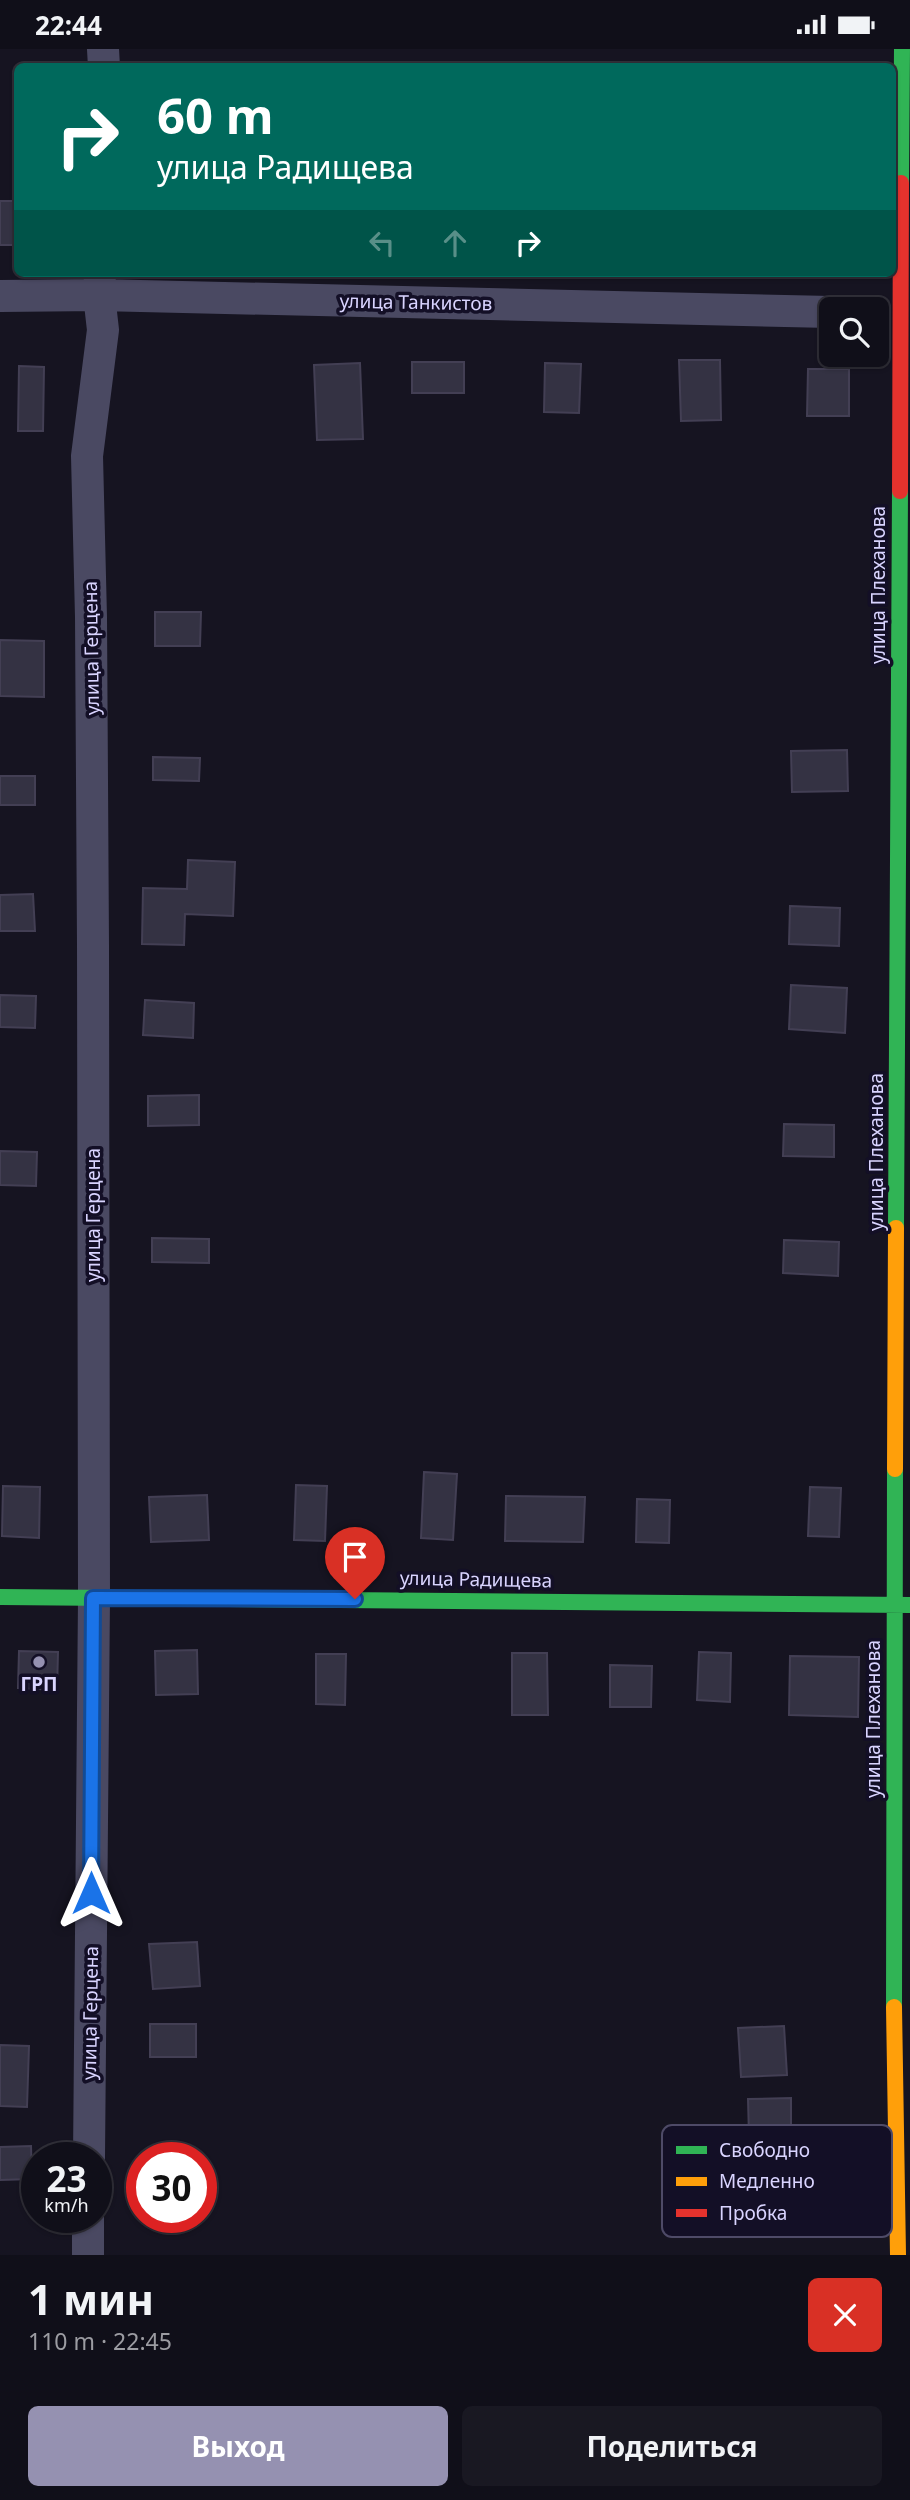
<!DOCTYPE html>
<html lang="ru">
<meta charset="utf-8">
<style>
body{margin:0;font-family:"Noto Sans",sans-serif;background:#191822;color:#f1f3f6;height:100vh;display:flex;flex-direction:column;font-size:26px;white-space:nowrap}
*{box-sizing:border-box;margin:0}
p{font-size:23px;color:#9c9ca2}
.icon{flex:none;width:38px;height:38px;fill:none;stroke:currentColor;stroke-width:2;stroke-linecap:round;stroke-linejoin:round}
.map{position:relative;height:2206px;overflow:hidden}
.side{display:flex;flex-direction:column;background:#100f19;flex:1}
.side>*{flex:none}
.banner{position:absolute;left:14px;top:14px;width:882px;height:214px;border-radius:10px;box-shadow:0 2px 5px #0004,0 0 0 2px #302f38;background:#00695c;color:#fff;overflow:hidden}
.fabs{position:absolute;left:819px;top:248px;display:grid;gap:14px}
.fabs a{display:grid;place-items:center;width:70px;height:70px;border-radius:10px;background:#100f19;box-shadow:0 2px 5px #0004,0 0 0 2px #302f38;font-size:35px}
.speed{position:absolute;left:21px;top:2093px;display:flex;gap:14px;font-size:35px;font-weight:700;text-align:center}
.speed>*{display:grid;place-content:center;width:91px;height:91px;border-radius:50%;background:#100f19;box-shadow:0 2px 5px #0004,0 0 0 2px #302f38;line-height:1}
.speed small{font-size:18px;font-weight:400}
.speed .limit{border:10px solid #d22;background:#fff;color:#111}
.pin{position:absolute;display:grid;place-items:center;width:60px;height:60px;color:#fff;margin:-72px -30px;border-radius:50% 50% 50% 0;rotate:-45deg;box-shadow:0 0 7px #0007}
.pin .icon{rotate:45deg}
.me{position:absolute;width:77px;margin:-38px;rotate:0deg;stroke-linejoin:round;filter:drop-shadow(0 0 5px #0008)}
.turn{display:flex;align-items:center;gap:24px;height:147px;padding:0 28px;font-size:32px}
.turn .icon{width:91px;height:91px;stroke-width:2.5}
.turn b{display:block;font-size:49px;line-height:60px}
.lanes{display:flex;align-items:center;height:66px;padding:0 28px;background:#0003;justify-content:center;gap:35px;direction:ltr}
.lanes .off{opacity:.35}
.round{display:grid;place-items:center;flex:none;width:74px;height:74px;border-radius:10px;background:#191822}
.summary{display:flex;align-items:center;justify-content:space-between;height:119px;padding:0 28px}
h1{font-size:42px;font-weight:700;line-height:52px}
.button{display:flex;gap:14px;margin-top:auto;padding:14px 28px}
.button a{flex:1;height:80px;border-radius:10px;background:#9591b1;color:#fff;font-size:28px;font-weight:700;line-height:80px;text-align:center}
.button a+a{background:#191822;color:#f1f3f6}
.status{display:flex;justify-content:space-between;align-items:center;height:49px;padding:0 35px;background:#100f19;direction:ltr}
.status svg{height:19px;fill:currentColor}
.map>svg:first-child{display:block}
.building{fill:#343243;stroke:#433f54;stroke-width:2}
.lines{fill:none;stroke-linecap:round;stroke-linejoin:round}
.street{stroke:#4a4962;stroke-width:32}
.fast{stroke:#30b455;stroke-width:16}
.slow{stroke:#ff9f0a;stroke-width:16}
.jam{stroke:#e5322d;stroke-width:16}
.route-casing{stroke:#114b97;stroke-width:18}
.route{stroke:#1a73e8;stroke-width:12}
.poi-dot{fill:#9591b1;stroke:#130f26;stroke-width:2.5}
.labels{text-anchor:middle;stroke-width:7;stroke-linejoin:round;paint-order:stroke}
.street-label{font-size:19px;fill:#d9d4ff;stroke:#130f26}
.poi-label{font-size:19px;font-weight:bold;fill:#d9d4ff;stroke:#130f26}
.key{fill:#130f26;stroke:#4e4a67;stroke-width:2}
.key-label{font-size:19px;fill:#d9d4ff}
</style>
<div class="status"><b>22:44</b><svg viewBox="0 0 49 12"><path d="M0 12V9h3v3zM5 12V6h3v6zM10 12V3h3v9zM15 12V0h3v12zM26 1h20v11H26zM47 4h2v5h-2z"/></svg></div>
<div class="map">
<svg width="910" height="2206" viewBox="0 0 910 2206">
<rect width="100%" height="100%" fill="#161421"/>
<path class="building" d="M0 152H18V196H0Z
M679 311H720L721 371 681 372Z
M412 313H464V344H412Z
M360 314 363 390 317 391 314 316Z
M545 314 581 315 579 364 544 363Z
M19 317 44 318 43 382H18Z
M808 320H849V367H807Z
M155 563H201L200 597H155Z
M0 591 44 592V648L0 647Z
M847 701 848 742 792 743 791 702Z
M153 708 200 709 199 732 153 731Z
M0 727H35V756H0Z
M188 811 235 813 233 867 185 865 184 896 142 895 143 839 187 840Z
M33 845 35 882H0V846Z
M790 857 840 859 839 897 789 895Z
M791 936 847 939 845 984 789 980Z
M0 946 36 947 35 979 0 978Z
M145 951 194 954 193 989 143 986Z
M199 1046V1076L148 1077V1047Z
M784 1075 834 1076V1108L783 1107Z
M0 1102 37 1103 36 1137 0 1136Z
M152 1189 209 1190V1214L152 1213Z
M784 1191 839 1193 838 1227 783 1224Z
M424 1423 457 1425 453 1491 421 1489Z
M296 1436 327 1437 325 1492 294 1491Z
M3 1437 40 1438 39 1489 2 1487Z
M810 1438 841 1439 839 1488 808 1487Z
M207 1446 209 1491 151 1493 149 1448Z
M506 1447 585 1448 583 1493 505 1492Z
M637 1450 670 1451 669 1494 636 1493Z
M197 1601 198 1645 156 1646 155 1602Z
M19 1602 58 1603 57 1641 18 1639Z
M699 1603 731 1604 730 1653 697 1651Z
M512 1604H547L548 1666H512Z
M316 1605H346L345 1656 316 1655Z
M790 1607 859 1608 858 1668 789 1666Z
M610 1616 652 1617 651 1658H610Z
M197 1893 200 1937 153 1940 149 1895Z
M150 1975H196V2008H150Z
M784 1977 787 2026 741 2028 738 1979Z
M0 1996 29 1997 27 2058 0 2057Z
M791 2049V2087L749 2088 748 2050Z
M31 2097 32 2130 0 2131V2098Z
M148 2168H195V2172L148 2174Z"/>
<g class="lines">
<path class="street" d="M103 0 104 18
M0 247 99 246 831 263
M89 2109 94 1549 93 896 91 568 87 407 103 281 99 246 100 224
M88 2206V2168"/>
<path class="fast" d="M901 134 902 0
M896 1179 900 442
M0 1548 910 1556
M894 1958 895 1420"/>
<path class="slow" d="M895 1420 896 1179
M894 1958 898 2206"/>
<path class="jam" d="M900 442 901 134"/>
</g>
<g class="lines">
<defs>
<path id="route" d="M91 1844 93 1549 355 1550"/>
</defs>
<use href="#route" class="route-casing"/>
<use href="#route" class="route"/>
</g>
<circle class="poi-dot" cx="39" cy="1613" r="7"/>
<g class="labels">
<g class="street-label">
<text transform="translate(416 253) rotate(1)" y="7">улица Танкистов</text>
<text transform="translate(878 536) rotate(-90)" y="7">улица Плеханова</text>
<text transform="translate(91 599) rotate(-91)" y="7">улица Герцена</text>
<text transform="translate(876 1103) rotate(-90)" y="7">улица Плеханова</text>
<text transform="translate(93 1166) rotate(-90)" y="7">улица Герцена</text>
<text transform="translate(476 1530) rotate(1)" y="7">улица Радищева</text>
<text transform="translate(873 1670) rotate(-90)" y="7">улица Плеханова</text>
<text transform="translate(90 1964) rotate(-89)" y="7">улица Герцена</text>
</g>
<g class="poi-label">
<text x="39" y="1642">ГРП</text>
</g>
</g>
<rect x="662" y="2076" width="230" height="112" rx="10" class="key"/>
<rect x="676" y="2097" width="31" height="8" fill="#30b455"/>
<rect x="676" y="2128" width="31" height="9" fill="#ff9f0a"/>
<rect x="676" y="2160" width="31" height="8" fill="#e5322d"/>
<g class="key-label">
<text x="719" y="2108">Свободно</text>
<text x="719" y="2139">Медленно</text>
<text x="719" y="2171">Пробка</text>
</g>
</svg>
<div class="fabs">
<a><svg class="icon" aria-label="search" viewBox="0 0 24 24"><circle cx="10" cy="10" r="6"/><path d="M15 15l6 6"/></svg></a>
</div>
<div class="speed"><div>23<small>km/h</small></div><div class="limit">30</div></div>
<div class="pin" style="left:355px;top:1550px;background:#d93025"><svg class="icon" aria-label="arrive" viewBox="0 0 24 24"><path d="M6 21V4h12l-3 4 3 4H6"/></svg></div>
<svg class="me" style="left:91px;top:1844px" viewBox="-20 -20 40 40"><path d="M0-17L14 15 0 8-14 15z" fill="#1a73e8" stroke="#fff" stroke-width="4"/></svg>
<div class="banner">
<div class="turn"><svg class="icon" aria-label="right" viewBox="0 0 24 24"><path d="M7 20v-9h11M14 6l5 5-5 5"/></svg><div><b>60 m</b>улица Радищева</div></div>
<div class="lanes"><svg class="icon off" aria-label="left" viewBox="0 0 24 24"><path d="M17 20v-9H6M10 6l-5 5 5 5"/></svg><svg class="icon off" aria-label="ahead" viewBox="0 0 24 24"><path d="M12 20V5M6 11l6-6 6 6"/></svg><svg class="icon" aria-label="right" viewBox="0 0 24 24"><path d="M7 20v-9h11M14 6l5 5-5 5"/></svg></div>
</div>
</div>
<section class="side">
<div class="summary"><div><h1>1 мин</h1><p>110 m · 22:45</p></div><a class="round" style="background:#d93025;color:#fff"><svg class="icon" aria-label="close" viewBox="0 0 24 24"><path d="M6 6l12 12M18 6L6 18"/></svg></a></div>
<div class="button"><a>Выход</a><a>Поделиться</a></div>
</section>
